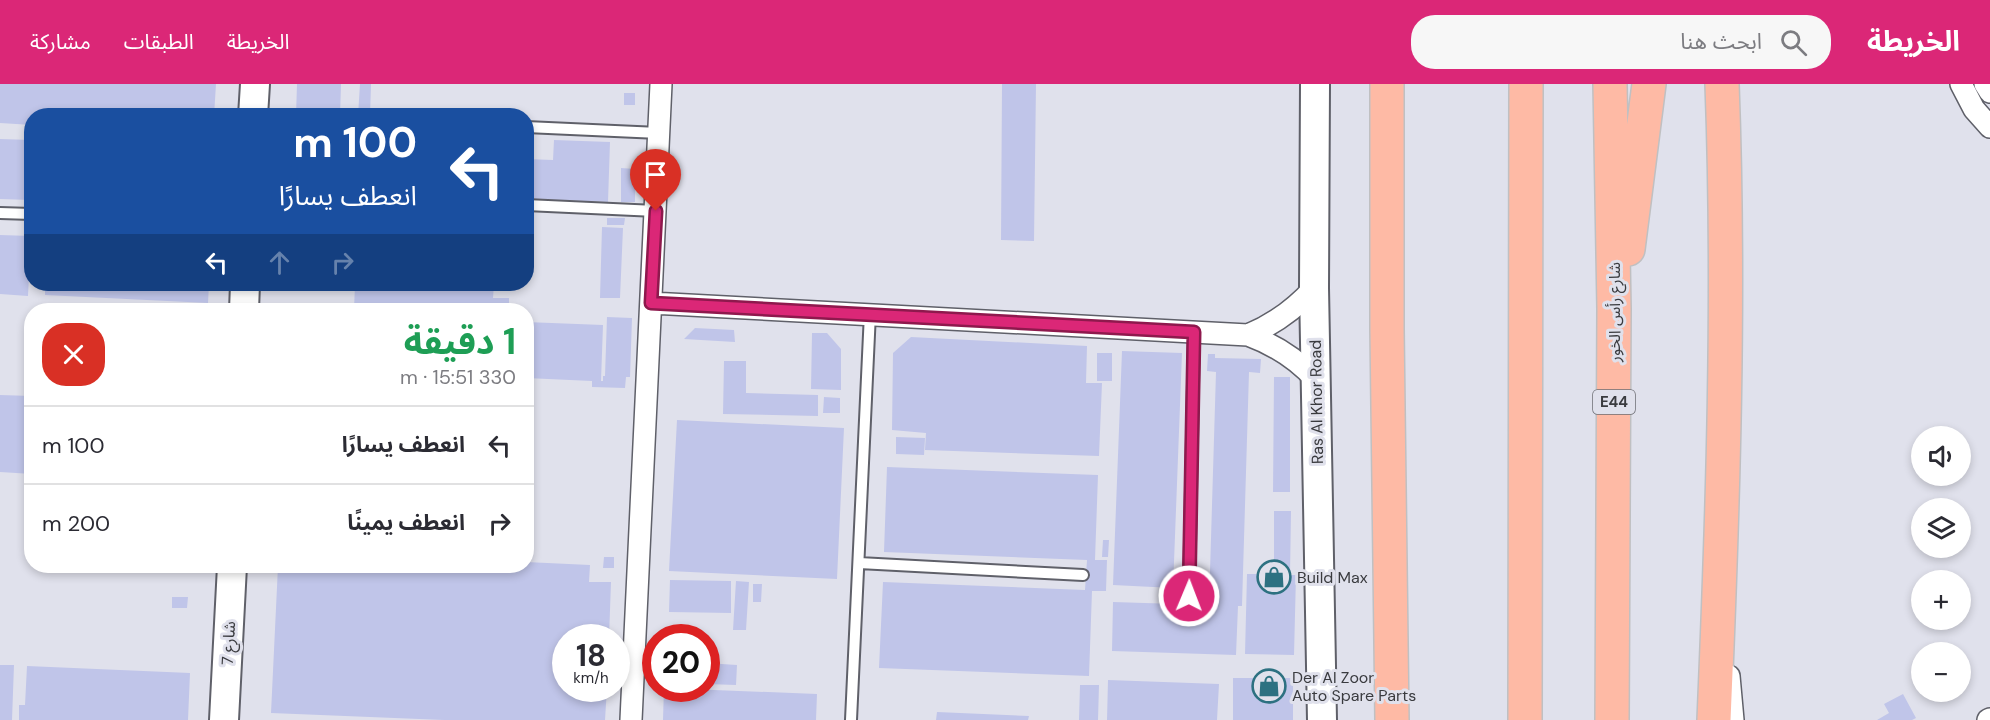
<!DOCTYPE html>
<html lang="ar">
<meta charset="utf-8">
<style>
body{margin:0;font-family:"DM Sans","Noto Sans Arabic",sans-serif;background:#f7f7f7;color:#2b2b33;direction:rtl;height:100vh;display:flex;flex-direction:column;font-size:22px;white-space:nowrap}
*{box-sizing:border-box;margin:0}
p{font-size:20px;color:#7c7c81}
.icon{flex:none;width:33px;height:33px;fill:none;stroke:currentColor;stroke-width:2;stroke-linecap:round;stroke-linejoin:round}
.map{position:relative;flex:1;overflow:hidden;direction:ltr}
.drawer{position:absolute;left:24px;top:219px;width:510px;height:270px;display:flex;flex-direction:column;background:#fff;border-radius:24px;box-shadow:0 3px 9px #0003;direction:rtl}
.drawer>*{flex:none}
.hud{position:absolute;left:24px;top:24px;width:510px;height:183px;border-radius:24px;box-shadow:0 3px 9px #0003;direction:rtl;background:#1a4fa0;color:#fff;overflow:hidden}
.tools{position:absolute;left:1911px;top:342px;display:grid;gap:12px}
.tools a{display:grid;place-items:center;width:60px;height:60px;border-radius:50%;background:#fff;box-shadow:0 3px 9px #0003;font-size:30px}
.speed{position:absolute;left:552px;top:540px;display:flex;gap:12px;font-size:30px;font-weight:700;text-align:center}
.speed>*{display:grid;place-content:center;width:78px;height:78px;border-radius:50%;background:#fff;box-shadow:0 3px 9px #0003;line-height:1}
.speed small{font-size:15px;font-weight:400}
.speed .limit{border:9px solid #d22;background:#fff;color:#111}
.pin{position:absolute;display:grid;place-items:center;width:51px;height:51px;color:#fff;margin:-62px -26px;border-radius:50% 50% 50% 0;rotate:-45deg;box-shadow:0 0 6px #0007}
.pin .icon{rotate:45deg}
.me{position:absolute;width:66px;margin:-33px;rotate:1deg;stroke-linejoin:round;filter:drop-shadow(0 0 4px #0008)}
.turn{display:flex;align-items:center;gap:21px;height:126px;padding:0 18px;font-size:27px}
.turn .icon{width:78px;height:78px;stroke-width:2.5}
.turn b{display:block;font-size:42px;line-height:51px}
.lanes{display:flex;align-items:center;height:57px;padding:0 18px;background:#0003;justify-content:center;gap:30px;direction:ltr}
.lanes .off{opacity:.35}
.round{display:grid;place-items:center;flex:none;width:63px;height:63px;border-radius:24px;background:#f7f7f7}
.overview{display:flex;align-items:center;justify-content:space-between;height:102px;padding:0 18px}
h1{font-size:36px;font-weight:700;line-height:45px;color:#1e9e55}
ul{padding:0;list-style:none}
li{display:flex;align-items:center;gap:18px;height:78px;padding:0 18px;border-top:2px solid #e1e1e2}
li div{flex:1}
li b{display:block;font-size:22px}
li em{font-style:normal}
header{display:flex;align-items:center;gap:36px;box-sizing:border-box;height:84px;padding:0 30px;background:#db2777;color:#fff}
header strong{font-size:28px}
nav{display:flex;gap:33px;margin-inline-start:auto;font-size:21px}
.search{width:420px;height:54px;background:#f7f7f7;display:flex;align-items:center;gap:15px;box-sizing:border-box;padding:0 21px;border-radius:24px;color:#7c7c81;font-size:22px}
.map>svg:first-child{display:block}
.building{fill:#c0c5e9}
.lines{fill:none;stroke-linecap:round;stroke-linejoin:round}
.lane-casing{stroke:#5f6069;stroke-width:14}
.street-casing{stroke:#5f6069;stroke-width:24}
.secondary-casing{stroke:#5f6069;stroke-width:32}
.highway-casing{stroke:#c0c0c2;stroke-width:36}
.lane{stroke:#fff;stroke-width:10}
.street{stroke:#fff;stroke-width:21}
.secondary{stroke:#fff;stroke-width:28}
.highway{stroke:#febaa5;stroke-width:33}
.route-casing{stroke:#8e194d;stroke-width:15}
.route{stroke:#db2777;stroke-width:10}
.labels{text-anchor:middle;stroke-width:6;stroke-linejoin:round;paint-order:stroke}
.shield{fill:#e0e1ec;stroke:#6c6d73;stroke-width:1.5}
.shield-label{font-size:15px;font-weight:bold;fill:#3a3b3f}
.street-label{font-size:16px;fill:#3a3b3f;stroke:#e0e1ec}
.poi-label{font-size:16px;fill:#3a3b3f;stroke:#e0e1ec;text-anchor:start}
</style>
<header>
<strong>الخريطة</strong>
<div class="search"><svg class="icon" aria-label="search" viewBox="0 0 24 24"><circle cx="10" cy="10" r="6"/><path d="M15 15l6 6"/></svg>ابحث هنا</div>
<nav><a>الخريطة</a><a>الطبقات</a><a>مشاركة</a></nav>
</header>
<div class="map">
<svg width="1990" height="636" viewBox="0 0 1990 636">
<rect width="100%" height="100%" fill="#e0e1ec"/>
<path class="building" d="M0 0H216L214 32H32V41L0 39Z
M297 0H341L340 32H296Z
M360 0H371L370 32H358Z
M1002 0H1036L1034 157 1001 156Z
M624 9H635V21H624Z
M0 55 32 56 30 116 0 115Z
M554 56 610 58 608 118 526 115V75L553 76Z
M621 84 635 85V118H621Z
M607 134H625L624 141H607Z
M602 143 623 144 620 214H600Z
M0 151 31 152 28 212 0 210Z
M45 200H209L208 219 45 211Z
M355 200H494L493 214H509V226H354Z
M607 233 632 234 630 293H626L625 304 592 303V297L526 294V238L603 241 601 297H603V292H605Z
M695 244 734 246 735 258 684 255Z
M812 249H827L841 265V306L811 305Z
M911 253 1087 262 1086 299H1102L1099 372 925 366 926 349 892 346 893 269Z
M1122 267 1182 269 1173 504 1113 501Z
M1097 269H1112V297H1097Z
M1208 270H1215V274L1261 275 1260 289 1249 288 1242 522H1238L1236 571 1112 567 1113 518 1209 521 1216 288 1207 287Z
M724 277H746V309L818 311V332L723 330Z
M1274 293H1290V408H1273Z
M0 311 32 312V390L0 388Z
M824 313 840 314V329H823Z
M677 336 844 344 837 495 669 487Z
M896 353 925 354 924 371 896 370Z
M887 383 1098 391 1095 476H1107L1106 507H1092L1089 592 879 584 883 498 1085 506 1087 476 884 468Z
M1274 427H1291L1290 491H1296L1294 571 1245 570 1247 490H1274Z
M1103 456H1109L1108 473H1102Z
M604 473H614V484H603Z
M526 478 590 481 589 498H611L609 554H566V604H607L605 636H444L271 629 278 482H526Z
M670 496 731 497V529L669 528Z
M736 497 749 498 746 546H733Z
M753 500H762L761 518H753Z
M172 513H188L187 524H172Z
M706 579 737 581 736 601 706 600Z
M0 581H14L12 636H0Z
M27 582 190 589 188 636H19V621H25Z
M1233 594H1293V636H1233Z
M1108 596 1219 600 1217 636H1107Z
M1080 601H1099L1098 636H1079Z
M664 604 817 610 816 636H663Z
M1903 610 1916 634 1912 636H1877L1889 629 1884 620Z
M937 628 1029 632 1028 636H936Z"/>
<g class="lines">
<defs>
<path id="lane" d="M526 43 659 49
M526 121 656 127
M0 129 32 130
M859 479 1083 491
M1189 512 1194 248
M851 636 870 229"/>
<path id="street" d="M1961 0 1974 25 1990 43
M1985 0 1990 8
M651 219 1248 251C1275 261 1296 274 1315 295
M1248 251C1275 240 1295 225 1314 204
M1729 592 1733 636
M631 636 661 0
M1988 636 1990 635"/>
<path id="secondary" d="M1315 0 1314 204 1322 636
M253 32 255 0
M244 226 245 200
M224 636 232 482"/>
<path id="highway" d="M1387 0V245L1392 636
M1610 0 1614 225 1612 636
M1628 165 1649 0
M1525 636 1526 0
M1714 636C1723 425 1730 212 1722 0"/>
</defs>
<use href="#lane" class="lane-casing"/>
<use href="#street" class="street-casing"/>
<use href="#secondary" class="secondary-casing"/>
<use href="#highway" class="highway-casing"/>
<use href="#lane" class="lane"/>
<use href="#street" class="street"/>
<use href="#secondary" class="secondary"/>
<use href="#highway" class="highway"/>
</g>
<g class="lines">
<defs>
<path id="route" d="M656 127 651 219 1194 248 1189 512"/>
</defs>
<use href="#route" class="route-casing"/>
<use href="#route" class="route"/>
</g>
<defs>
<symbol id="shop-ring" viewBox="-11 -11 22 22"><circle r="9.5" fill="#e0e1ec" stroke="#2d7181" stroke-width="1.5"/><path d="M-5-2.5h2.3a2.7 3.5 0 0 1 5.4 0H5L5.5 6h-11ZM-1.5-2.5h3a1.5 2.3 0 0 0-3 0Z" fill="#2d7181"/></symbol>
</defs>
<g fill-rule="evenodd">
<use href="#shop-ring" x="1255" y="474" width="38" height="38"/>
<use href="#shop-ring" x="1250" y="583" width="38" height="38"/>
</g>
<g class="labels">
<rect class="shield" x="1593" y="306" width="42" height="24" rx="4.5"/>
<g class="shield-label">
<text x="1614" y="323">E44</text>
</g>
<g class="street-label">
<text transform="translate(1614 228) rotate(-90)" y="6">شارع رأس الخور</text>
<text transform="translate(1316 318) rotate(-91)" y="6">Ras Al Khor Road</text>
<text transform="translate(228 559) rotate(-87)" y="6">شارع 7</text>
</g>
<g class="poi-label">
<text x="1297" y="499">Build Max</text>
<text x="1292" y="599">Der Al Zoor<tspan x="1292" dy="18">Auto Spare Parts</tspan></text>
</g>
</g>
</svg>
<div class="tools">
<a><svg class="icon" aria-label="sound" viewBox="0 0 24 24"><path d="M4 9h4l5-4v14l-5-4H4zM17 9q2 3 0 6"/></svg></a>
<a><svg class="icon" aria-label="layers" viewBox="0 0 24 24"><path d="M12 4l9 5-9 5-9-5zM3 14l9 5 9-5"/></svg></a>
<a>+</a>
<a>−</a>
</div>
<div class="speed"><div>18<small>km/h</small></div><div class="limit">20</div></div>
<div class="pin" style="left:656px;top:127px;background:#d93025"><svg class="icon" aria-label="arrive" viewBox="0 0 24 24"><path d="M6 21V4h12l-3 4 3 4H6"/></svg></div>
<svg class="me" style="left:1189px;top:512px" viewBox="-20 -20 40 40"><circle r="17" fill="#db2777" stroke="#fff" stroke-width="3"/><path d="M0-11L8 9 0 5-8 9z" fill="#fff"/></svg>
<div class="hud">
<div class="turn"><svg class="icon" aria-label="left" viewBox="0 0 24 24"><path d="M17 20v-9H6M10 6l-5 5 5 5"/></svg><div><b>100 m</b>انعطف يسارًا</div></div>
<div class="lanes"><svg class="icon" aria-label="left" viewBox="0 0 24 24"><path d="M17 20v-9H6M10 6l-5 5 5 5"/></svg><svg class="icon off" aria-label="ahead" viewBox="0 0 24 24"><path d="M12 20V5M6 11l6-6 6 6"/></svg><svg class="icon off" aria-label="right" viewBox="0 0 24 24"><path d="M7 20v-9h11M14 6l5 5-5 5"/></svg></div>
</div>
<section class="drawer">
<div class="overview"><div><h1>1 دقيقة</h1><p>330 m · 15:51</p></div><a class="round" style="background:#d93025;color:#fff"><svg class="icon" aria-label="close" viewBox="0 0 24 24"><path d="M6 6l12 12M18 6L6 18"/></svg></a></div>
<ul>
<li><svg class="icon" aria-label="left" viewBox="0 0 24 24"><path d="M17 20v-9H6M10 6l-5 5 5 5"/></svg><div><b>انعطف يسارًا</b></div><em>100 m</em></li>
<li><svg class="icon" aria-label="right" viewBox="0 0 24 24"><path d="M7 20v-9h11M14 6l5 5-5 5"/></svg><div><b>انعطف يمينًا</b></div><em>200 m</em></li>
</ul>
</section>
</div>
